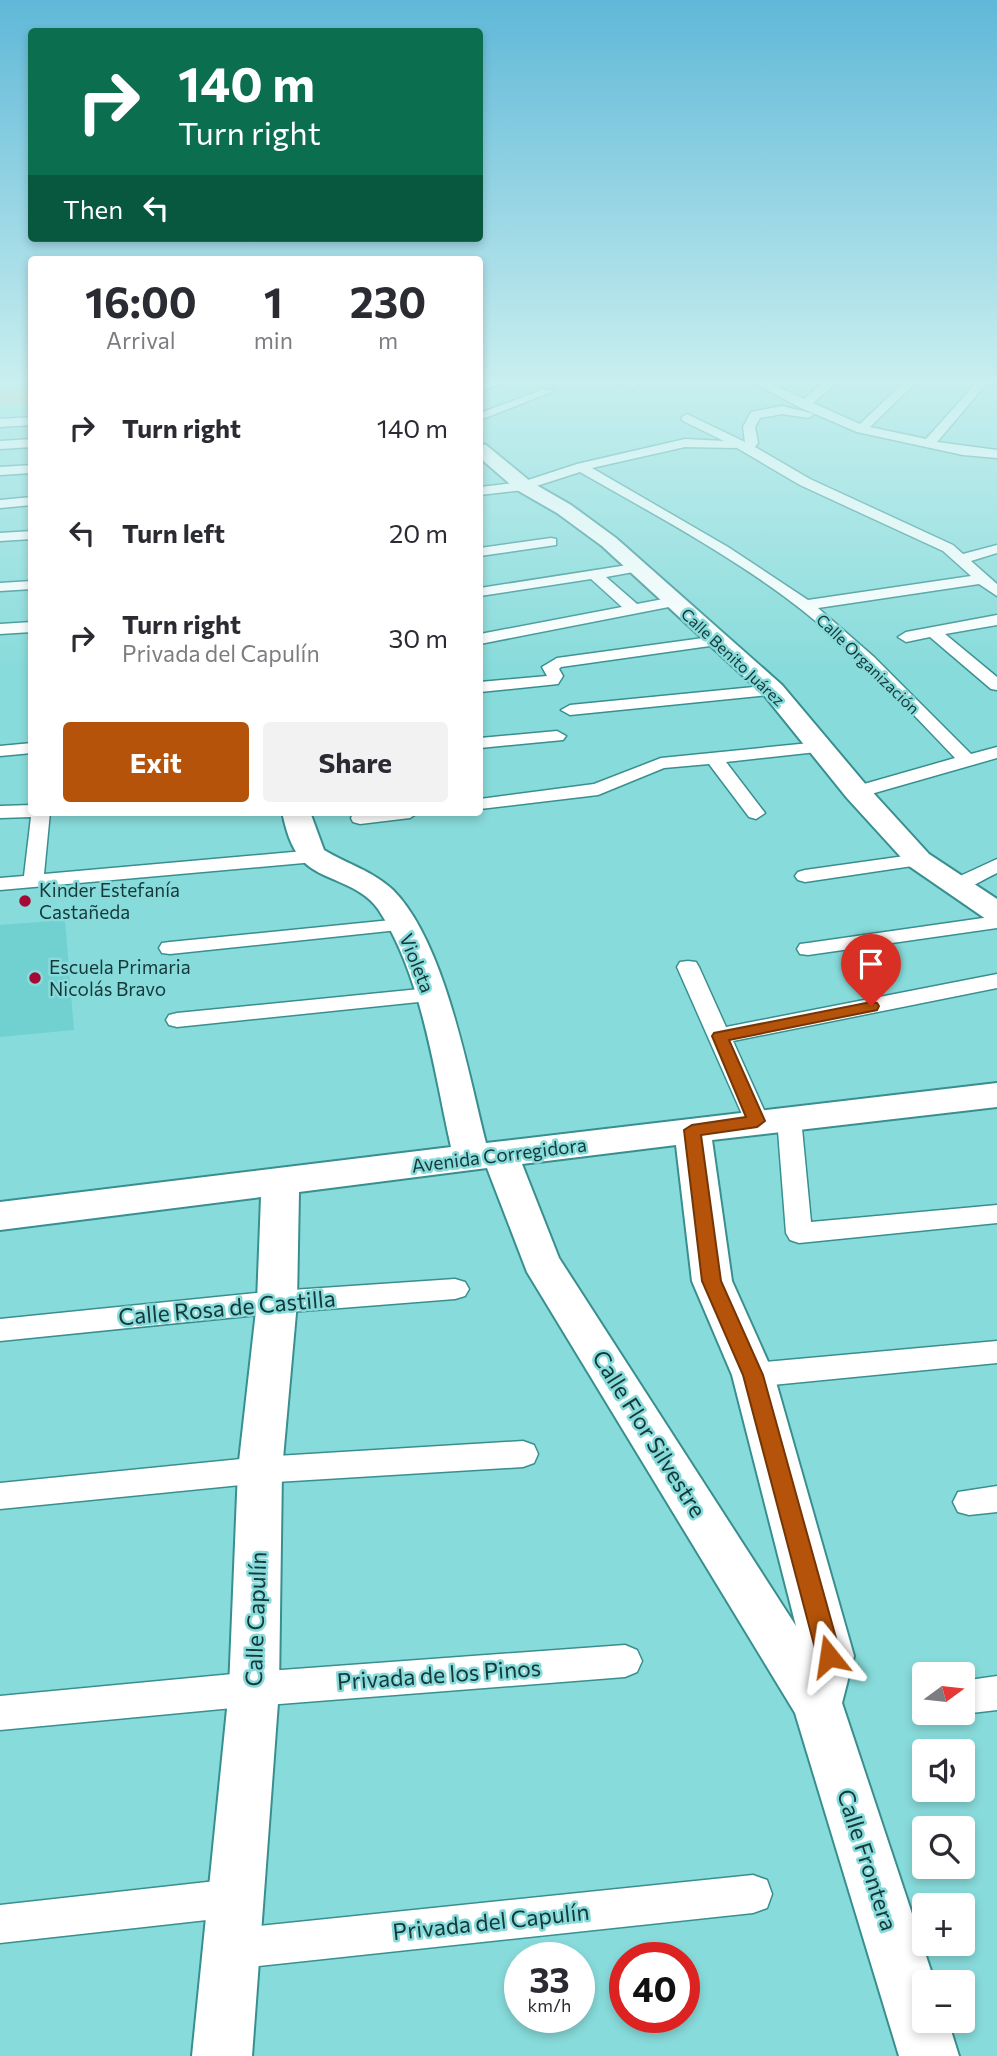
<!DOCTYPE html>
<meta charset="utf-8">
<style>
body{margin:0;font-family:Commissioner,sans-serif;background:#f2f2f3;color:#2b2b33;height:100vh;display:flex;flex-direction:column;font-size:26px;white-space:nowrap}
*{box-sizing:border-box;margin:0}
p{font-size:23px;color:#7c7c81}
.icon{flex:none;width:38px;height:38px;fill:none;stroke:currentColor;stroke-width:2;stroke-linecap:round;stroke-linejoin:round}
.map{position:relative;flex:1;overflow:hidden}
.sheet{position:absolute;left:28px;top:256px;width:455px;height:560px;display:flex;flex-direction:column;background:#fff;border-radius:7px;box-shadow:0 4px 10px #0003}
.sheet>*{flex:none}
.top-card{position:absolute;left:28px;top:28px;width:455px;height:214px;border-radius:7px;box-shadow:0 4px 10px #0003;background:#0b6e4f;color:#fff;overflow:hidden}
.needle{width:46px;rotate:75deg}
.fabs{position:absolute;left:912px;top:1662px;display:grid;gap:14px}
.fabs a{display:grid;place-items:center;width:63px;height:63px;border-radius:7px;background:#fff;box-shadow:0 4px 10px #0003;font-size:35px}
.speed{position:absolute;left:504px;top:1942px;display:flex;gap:14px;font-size:35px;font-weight:700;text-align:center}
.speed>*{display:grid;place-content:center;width:91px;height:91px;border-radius:50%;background:#fff;box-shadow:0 4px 10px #0003;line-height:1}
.speed small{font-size:18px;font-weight:400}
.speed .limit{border:10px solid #d22;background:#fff;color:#111}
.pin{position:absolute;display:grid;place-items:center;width:60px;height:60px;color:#fff;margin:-72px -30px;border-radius:50% 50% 50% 0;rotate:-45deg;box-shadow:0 0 7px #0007}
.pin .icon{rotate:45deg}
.me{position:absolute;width:77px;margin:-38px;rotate:345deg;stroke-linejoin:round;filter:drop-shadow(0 0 5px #0008)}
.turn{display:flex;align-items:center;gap:24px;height:147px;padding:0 35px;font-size:32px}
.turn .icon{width:91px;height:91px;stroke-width:2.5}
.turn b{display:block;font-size:49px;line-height:60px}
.then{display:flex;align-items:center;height:66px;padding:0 35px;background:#0003;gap:14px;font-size:26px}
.eta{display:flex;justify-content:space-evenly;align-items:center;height:119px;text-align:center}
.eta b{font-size:42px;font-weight:700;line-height:49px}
.primary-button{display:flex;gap:14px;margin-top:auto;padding:14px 35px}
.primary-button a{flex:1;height:80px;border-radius:7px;background:#b45309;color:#fff;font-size:28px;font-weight:700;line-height:80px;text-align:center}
.primary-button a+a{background:#f2f2f3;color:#2b2b33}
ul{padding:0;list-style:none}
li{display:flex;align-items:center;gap:21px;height:105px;padding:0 35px}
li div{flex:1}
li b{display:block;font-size:26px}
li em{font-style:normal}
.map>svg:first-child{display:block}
.built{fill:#71d1d1}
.green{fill:#d8b687}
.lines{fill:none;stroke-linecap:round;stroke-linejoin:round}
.street-casing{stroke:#398f8f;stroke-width:3}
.secondary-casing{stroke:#398f8f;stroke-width:4}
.street{fill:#fff;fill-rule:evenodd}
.secondary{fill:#fff;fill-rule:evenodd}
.route{fill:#b45309;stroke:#753606;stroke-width:2}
.poi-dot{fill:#a50a35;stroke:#88dbdb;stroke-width:2.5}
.labels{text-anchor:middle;stroke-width:5;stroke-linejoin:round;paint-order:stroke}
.far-street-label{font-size:16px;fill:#153839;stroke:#88dbdb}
.poi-label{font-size:19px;fill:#153839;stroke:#88dbdb;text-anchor:start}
.street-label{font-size:19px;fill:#153839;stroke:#88dbdb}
.near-street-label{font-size:23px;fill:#153839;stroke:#88dbdb}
</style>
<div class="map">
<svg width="997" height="2056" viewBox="0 0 997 2056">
<rect width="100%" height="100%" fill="#88dbdb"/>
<path class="built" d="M65 920 74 1030 0 1037V925Z"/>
<path class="green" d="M0 382H31V403L0 405Z"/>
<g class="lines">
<defs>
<path id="street" d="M487 382H503L480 392V385Z
M619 382H635L640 386 634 389Z
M752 382H767L804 399 824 382H837L813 403 860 424 904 382H916L870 427 926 439 977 382H988L937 442 997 450V458L963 455 857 432 799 407Z
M544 389 554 391 480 420V413Z
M782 406 814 414 808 418 782 414 760 418 755 427 758 443 755 447 810 479 953 545 963 554 997 545V553L971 561 997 584V596L979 584 818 608 874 657 971 754 997 747V758L864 796H850L848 792 850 788 955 758C906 707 858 654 802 610 733 556 655 515 580 472L524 490 480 495V487L522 482 577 464 685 439 724 441 683 421 681 418 687 414 745 442 743 427 751 412ZM685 447 737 448 800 485 943 551 971 576 808 600 728 547 592 468Z
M32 417V425L0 427V419Z
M32 439V447L0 449V441Z
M32 465V473L0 475V467Z
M32 497V505L0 508V500Z
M32 531V539L0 541V533Z
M551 538 556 539V545L480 556V548Z
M634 564 639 565 641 568 639 571 606 577 637 604 674 597 682 602 679 605 480 644V634L622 607 591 579 480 596V588Z
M32 581V589L0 591V583Z
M997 615V625L945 634 997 677V690L991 689 930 637 906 642 898 637 906 632Z
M32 622V632L0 634V624Z
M718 636 724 638 726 641 724 644 561 667 559 669 563 676 558 684 480 692V682L547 676 542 667 557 658Z
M773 685 781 690 779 694 570 715 561 710 570 705Z
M557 731 566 736 563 740 480 748V738Z
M820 742 826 743 829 747 826 751 726 762 765 813 756 819 749 817 709 764 664 768 598 795 480 809V799L594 784 661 758Z
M32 743V753L0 756V746Z
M32 805V812H50L44 874 315 850 325 856 315 862 0 890V878L24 876 31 817 0 818V806Z
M363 812H419L410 818 360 824 353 822 351 818 353 814Z
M919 854 926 856 929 860 926 864 805 882 798 880 795 876 798 872 805 870Z
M997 859V873C982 880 963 894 947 890L944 886 947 882Z
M997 916V928L808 955 800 954 797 949 800 944 808 943Z
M401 919 408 921 411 925 408 929 170 954 162 953 159 948 162 943 170 942Z
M688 961 696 962 699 967 726 1027 997 974V988L733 1041 769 1121 766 1127 757 1129 748 1127 745 1121 677 967 680 962Z
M430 988 438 990 441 995 438 1000 177 1027 169 1025 166 1020 169 1015 177 1013Z
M789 1110 798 1112 801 1118 811 1222 997 1205V1223L799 1243 790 1240 786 1233 777 1118 780 1112Z
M455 1279 465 1282 469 1289 465 1296 455 1299 277 1313 0 1341V1319L277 1291Z
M997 1341V1363L753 1387 743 1383 739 1375 743 1367 753 1363Z
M523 1441 534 1445 538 1454 534 1463 523 1467 260 1483 0 1509V1483L260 1457Z
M997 1486V1512L969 1515 958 1512 953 1502 958 1492Z
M625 1645 637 1650 642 1661 637 1672 625 1677 254 1706 0 1730V1696L254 1672Z
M997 1676V1710L963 1714 962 1713V1681Z
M753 1875 767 1880 772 1894 767 1908 753 1913 230 1969 216 1963 210 1949 216 1935 230 1929Z
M234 1879 248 1884 253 1898 248 1912 234 1917 0 1943V1905Z"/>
<path id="secondary" d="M480 444 486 445 531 482 571 505 616 538 782 685 867 786 929 854 997 899V922L986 919 909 866 847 798 764 695 602 546 557 513 517 490 480 458Z
M282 812H310L324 850C347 864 373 871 393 890 445 942 468 1073 486 1143L997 1083V1107L712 1140 732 1281 774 1375 854 1656 842 1703 935 1983H924V2021H948L959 2056H899L795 1713 527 1272 487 1168 299 1192 297 1302 282 1470 279 1689 252 2056H192L229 1689 238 1470 257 1302 261 1197 0 1230V1202L451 1147C434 1072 422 975 378 909 359 882 322 881 303 861 290 847 286 829 282 812ZM676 1145 692 1281 732 1375 796 1626 559 1258 522 1164Z"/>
</defs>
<use href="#street" class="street-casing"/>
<use href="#secondary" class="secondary-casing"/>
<use href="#street" class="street"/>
<use href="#secondary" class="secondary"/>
</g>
<linearGradient id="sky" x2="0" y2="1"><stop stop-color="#5fb8d8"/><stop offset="0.57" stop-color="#c9efef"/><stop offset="1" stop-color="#c9efef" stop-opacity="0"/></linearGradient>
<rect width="997" height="670" fill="url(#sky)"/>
<path class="route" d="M871 1002 877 1003 879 1006 877 1010 729 1040 765 1121 757 1127 701 1135 721 1281 763 1375 841 1656 837 1664 829 1667 820 1664 817 1656 743 1375 702 1281 684 1130 692 1125 746 1117 712 1036 714 1033Z"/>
<g class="poi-dot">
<circle cx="25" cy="901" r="7"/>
<circle cx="35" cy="978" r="7"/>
</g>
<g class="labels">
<g class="far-street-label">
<text transform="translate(733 657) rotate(43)" y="6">Calle Benito Juárez</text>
<text transform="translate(868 664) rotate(44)" y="6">Calle Organización</text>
</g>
<g class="poi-label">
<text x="39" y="897">Kinder Estefanía<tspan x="39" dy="22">Castañeda</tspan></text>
<text x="49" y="974">Escuela Primaria<tspan x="49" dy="22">Nicolás Bravo</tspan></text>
</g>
<g class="street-label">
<text transform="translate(417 963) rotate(68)" y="7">Violeta</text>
<text transform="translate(499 1155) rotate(-7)" y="7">Avenida Corregidora</text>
</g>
<g class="near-street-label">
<text transform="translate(227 1308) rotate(-5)" y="8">Calle Rosa de Castilla</text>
<text transform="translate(649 1434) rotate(58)" y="8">Calle Flor Silvestre</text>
<text transform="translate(256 1619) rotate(-88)" y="8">Calle Capulín</text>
<text transform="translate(439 1675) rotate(-4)" y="8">Privada de los Pinos</text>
<text transform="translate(867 1860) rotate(72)" y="8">Calle Frontera</text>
<text transform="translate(491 1922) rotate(-6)" y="8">Privada del Capulín</text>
</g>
</g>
</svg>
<div class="fabs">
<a><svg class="needle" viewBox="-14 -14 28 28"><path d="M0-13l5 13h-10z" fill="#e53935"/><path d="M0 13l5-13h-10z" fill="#7c7c81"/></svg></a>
<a><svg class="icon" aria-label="sound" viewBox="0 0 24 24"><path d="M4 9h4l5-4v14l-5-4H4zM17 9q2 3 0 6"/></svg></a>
<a><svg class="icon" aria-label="search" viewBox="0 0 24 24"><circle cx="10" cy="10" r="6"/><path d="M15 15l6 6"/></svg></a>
<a>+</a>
<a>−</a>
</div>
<div class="speed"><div>33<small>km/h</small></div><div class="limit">40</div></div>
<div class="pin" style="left:871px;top:1006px;background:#d93025"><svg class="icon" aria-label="arrive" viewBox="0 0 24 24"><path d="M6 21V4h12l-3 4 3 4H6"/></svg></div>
<svg class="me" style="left:829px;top:1656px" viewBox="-20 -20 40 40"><path d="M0-17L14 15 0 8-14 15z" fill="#b45309" stroke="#fff" stroke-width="4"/></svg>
<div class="top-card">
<div class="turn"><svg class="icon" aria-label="right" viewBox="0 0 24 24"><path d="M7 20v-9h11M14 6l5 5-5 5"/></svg><div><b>140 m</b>Turn right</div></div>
<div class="then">Then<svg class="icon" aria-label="left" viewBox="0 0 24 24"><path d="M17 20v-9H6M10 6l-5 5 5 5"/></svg></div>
</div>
<section class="sheet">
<div class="eta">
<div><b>16:00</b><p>Arrival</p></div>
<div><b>1</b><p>min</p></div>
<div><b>230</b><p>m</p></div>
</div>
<ul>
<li><svg class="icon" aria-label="right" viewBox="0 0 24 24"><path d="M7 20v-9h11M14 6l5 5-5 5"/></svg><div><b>Turn right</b></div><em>140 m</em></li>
<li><svg class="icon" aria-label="left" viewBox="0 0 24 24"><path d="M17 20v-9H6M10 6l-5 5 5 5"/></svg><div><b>Turn left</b></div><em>20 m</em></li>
<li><svg class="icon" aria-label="right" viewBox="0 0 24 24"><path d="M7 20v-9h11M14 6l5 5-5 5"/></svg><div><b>Turn right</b><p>Privada del Capulín</p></div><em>30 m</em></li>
</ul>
<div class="primary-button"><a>Exit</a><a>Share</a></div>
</section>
</div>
